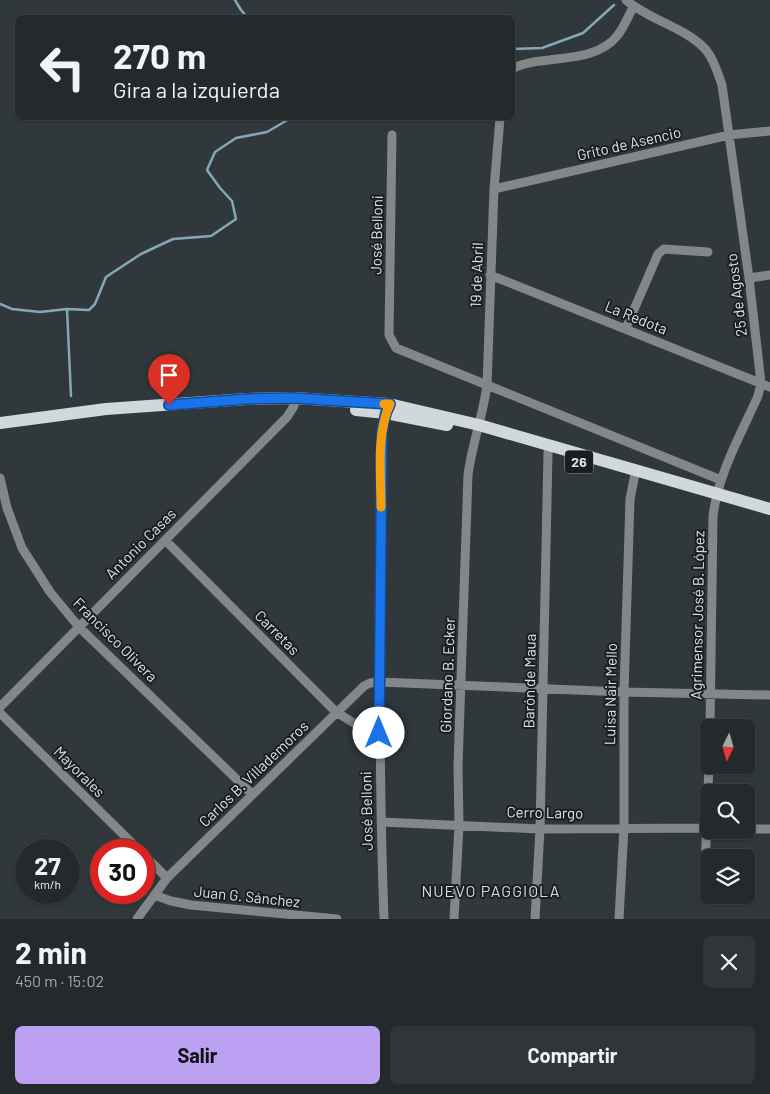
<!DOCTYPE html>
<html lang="es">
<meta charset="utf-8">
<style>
body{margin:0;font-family:Barlow,sans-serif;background:#303638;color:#f1f3f6;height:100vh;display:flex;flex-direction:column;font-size:19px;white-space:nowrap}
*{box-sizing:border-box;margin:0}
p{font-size:16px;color:#a3a7a9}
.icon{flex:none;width:28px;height:28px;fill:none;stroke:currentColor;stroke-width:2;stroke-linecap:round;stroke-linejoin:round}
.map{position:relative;height:919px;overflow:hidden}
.details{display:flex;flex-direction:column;background:#242a2c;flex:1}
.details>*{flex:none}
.guide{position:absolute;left:15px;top:15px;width:500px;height:105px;border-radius:8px;box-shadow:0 1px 4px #0004,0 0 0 1px #414648;background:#242a2c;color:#f1f3f6;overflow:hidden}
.needle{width:32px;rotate:185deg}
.buttons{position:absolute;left:700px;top:719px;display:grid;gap:10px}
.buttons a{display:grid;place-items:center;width:55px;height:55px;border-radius:8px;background:#242a2c;box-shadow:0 1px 4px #0004,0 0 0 1px #414648;font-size:25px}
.speed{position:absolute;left:15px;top:839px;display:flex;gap:10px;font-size:25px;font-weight:700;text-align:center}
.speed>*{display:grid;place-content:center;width:65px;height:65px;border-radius:50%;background:#242a2c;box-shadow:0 1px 4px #0004,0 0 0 1px #414648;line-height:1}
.speed small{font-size:12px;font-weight:400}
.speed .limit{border:8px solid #d22;background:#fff;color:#111}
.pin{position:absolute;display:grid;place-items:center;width:42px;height:42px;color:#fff;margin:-51px -21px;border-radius:50% 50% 50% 0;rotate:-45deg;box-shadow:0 0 5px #0007}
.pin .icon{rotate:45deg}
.me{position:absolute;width:55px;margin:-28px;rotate:0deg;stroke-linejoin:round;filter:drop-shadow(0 0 4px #0008)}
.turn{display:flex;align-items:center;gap:18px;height:105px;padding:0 15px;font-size:22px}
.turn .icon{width:65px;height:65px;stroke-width:2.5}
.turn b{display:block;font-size:35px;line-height:42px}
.round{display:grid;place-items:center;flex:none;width:52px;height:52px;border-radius:8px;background:#303638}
.summary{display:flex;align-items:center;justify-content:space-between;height:85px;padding:0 15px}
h1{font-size:30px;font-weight:700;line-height:38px}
.primary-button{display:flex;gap:10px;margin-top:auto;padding:10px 15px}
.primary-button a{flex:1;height:58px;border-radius:8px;background:#bca0f2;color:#111;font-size:20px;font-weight:700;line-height:58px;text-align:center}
.primary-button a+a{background:#303638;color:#f1f3f6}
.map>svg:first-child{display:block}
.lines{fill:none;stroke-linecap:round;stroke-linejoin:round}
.stream{stroke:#84a8b8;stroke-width:2.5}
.minor{stroke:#838789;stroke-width:9}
.primary{stroke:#d0d8dd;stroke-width:12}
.route-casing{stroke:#114b97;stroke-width:12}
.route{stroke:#1a73e8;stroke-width:9}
.slow{stroke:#f59e0b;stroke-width:9}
.labels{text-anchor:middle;stroke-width:4;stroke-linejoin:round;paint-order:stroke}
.shield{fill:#1b1e20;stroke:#a4a8ab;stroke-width:1}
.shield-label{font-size:14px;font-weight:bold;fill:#dee3e6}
.street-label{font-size:15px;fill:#dee3e6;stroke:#1b1e20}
.neighbourhood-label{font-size:16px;letter-spacing:1px;fill:#d5dee3;stroke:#1b1e20}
</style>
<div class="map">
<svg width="770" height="919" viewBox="0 0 770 919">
<rect width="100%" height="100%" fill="#30383b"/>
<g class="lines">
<path class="stream" d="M235 0 241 10 248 18
M512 49 542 48 583 33 614 5
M0 304 12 309 40 312 67 309 89 310 95 304 106 277 141 254 173 239 211 236 236 219 232 201 220 188 207 170 215 152 236 138 267 132 291 118
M67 309 71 396"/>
<path class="minor" d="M626 0C649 20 687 28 706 50 714 59 718 74 722 85L749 278 761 383 758 396C741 434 718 474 713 516L710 728
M512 69C522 63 538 61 549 60 572 57 601 56 617 36 624 28 628 16 634 6
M392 135 389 335 396 348 721 480
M494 189 729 135 770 131
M490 275 770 387
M749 278 770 275
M626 328 658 254 664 249 708 252
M0 478 7 508 22 548 50 592 79 627 252 794
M165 540 336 712 357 725 379 733
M0 707 287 417 294 406V398
M0 713 139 850
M381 822 540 829 709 828
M746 829H770
M144 855 167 878
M154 895 171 901 191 905 337 919
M704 895 709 765
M137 919 167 878 364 686 370 683 379 682 624 692 770 695
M384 919C378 756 380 594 381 431L388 408
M454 919 459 825 458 766 468 475C472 444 483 416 487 385L494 189 500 118
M535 919 540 829 548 453 549 445
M619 919 624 827V692L630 499 636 469"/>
<path class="primary" d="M356 410 386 413 447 425
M0 423 106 409 247 399 294 398 389 404 479 425 770 509"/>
</g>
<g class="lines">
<defs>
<path id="route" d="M169 405 247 399 294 398 390 404 386 413 382 431 379 733"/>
</defs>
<use href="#route" class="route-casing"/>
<use href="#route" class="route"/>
<path class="slow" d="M381 507C381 475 376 434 390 404H384"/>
</g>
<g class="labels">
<rect class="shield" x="565" y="450.5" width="28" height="23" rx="4"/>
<g class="shield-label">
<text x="579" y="467">26</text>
</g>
<g class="street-label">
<text transform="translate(629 144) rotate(-13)" y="5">Grito de Asencio</text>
<text transform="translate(377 235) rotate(-89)" y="5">José Belloni</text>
<text transform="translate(477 275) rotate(-88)" y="5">19 de Abril</text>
<text transform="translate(737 295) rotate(-97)" y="5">25 de Agosto</text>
<text transform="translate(636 318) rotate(22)" y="5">La Redota</text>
<text transform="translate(141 544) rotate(-45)" y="5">Antonio Casas</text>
<text transform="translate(698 615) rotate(-89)" y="5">Agrimensor José B. López</text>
<text transform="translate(277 633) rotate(45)" y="5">Carretas</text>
<text transform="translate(115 640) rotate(45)" y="5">Francisco Olivera</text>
<text transform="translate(448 675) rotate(-88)" y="5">Giordano B. Ecker</text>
<text transform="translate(530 681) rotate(-89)" y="5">Barón de Maua</text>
<text transform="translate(611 694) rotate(-89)" y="5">Luisa Nair Mello</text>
<text transform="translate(79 772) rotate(45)" y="5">Mayorales</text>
<text transform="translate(254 774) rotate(-44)" y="5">Carlos B. Villademoros</text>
<text transform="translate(367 811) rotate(-91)" y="5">José Belloni</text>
<text transform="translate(545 813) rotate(1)" y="5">Cerro Largo</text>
<text transform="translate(247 897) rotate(6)" y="5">Juan G. Sánchez</text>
</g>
<g class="neighbourhood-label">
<text x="491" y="897">NUEVO PAGGIOLA</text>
</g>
</g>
</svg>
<div class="buttons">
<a><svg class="needle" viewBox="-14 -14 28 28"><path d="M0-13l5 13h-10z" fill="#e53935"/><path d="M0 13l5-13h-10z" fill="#a3a7a9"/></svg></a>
<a><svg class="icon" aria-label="search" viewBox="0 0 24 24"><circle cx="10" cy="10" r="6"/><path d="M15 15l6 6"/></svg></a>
<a><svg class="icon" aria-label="layers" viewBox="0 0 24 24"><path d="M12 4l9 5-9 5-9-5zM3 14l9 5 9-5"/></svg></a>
</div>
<div class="speed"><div>27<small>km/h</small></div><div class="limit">30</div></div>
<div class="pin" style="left:169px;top:405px;background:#d93025"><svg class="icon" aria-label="arrive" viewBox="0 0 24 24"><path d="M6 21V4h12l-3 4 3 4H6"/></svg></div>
<svg class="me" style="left:379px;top:733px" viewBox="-20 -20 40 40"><circle r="19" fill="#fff"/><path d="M0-13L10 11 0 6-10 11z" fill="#1a73e8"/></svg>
<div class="guide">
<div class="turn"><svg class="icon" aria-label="left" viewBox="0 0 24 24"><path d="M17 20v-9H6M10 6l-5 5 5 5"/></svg><div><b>270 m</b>Gira a la izquierda</div></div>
</div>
</div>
<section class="details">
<div class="summary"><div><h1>2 min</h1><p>450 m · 15:02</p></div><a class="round"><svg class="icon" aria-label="close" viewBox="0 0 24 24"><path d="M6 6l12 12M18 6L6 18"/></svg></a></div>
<div class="primary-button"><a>Salir</a><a>Compartir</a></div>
</section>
